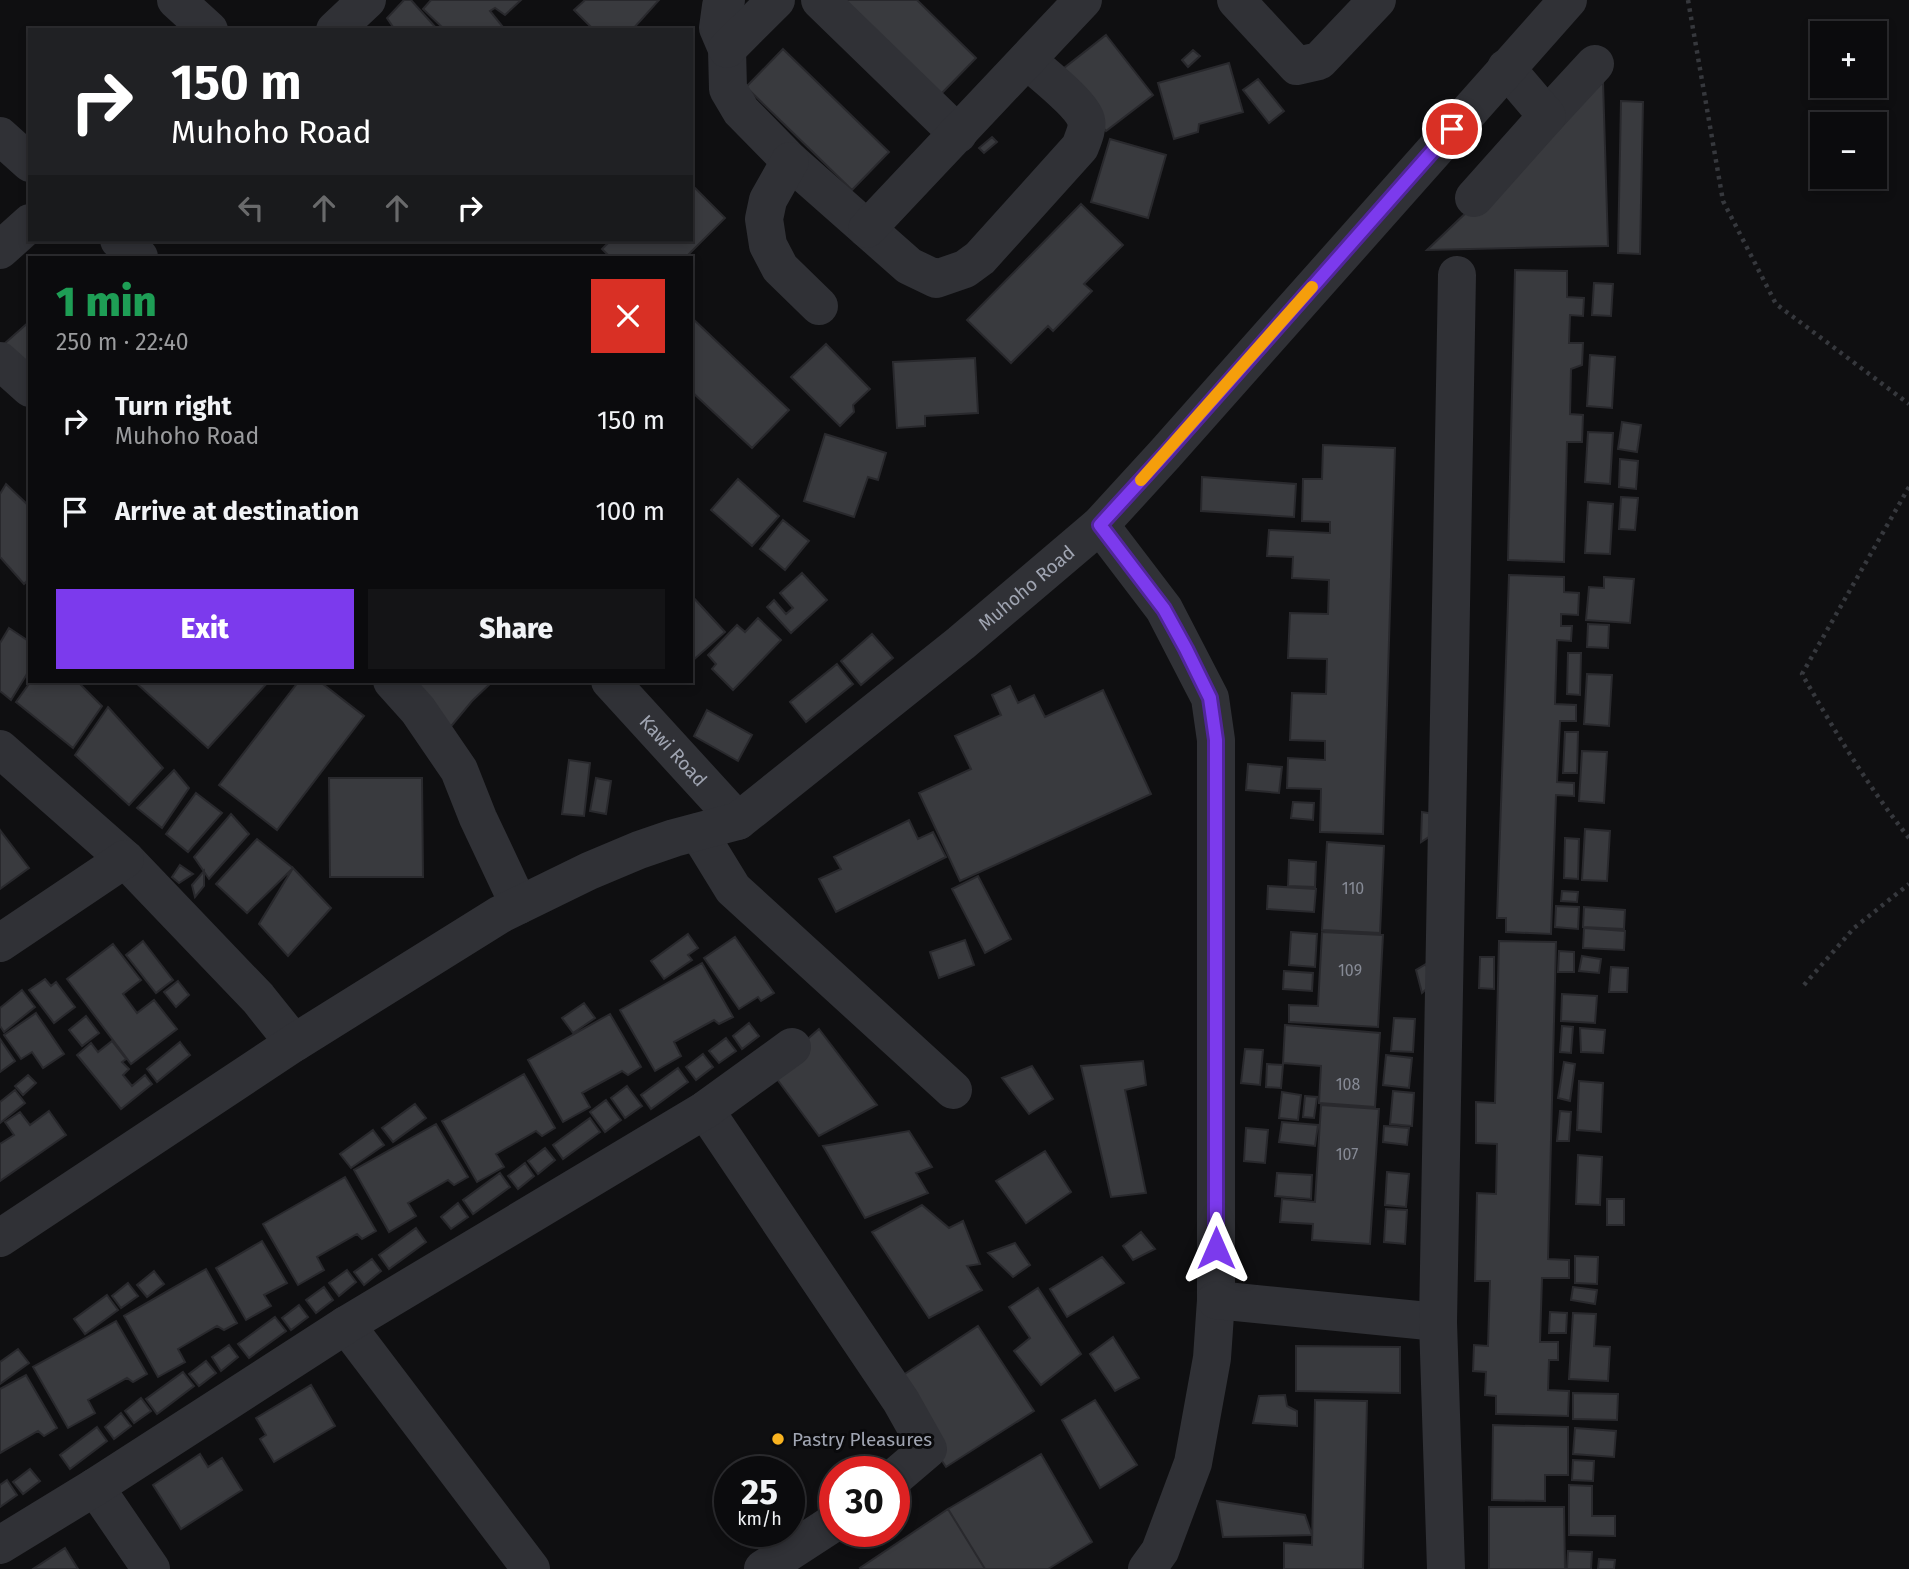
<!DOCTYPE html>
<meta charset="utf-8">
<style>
body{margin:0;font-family:"Fira Sans",sans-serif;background:#141416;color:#f1f3f6;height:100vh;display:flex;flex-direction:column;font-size:26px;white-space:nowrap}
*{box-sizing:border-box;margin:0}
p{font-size:23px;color:#9a9b9d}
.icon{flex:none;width:38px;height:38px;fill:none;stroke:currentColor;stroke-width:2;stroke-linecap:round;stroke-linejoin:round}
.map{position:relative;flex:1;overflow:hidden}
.panel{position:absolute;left:28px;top:256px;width:665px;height:427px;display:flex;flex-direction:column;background:#0b0b0d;border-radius:0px;box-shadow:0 4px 10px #0003,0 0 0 2px #2b2b2e}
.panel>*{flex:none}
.guide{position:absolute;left:28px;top:28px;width:665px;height:214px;border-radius:0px;box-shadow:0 4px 10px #0003,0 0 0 2px #2b2b2e;background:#202124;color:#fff;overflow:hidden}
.buttons{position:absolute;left:1810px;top:21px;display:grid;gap:14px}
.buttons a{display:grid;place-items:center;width:77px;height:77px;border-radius:0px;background:#0b0b0d;box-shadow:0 4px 10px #0003,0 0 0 2px #2b2b2e;font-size:35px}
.speed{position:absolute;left:714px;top:1456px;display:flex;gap:14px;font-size:35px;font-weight:700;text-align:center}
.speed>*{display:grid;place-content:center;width:91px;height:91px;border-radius:50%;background:#0b0b0d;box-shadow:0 4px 10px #0003,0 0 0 2px #2b2b2e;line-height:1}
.speed small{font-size:18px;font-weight:400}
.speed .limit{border:10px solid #d22;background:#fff;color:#111}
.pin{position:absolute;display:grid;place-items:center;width:60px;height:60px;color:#fff;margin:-30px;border:4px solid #fff;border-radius:50%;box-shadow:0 2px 7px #0007}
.me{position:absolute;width:77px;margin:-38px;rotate:0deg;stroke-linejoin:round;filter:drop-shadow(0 0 5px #0008)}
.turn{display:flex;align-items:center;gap:24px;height:147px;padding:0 28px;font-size:32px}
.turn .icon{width:91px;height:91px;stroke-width:2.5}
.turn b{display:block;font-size:49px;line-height:60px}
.lanes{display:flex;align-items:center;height:66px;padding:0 28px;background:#0003;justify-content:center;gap:35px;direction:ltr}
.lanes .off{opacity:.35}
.round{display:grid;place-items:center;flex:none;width:74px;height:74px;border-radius:0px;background:#141416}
.head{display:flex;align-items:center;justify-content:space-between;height:119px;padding:0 28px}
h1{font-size:42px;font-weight:800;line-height:52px;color:#1e9e55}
.action{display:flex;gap:14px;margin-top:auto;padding:14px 28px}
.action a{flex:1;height:80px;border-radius:0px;background:#7c3aed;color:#fff;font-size:28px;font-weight:800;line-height:80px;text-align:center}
.action a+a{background:#141416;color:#f1f3f6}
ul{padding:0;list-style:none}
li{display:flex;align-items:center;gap:21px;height:91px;padding:0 28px}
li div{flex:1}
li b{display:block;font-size:26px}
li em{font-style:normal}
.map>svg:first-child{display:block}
.building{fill:#393a3e;stroke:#29292d;stroke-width:2}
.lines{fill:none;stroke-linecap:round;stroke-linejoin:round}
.path{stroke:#36383d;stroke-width:4.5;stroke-dasharray:3.5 5;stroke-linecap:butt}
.minor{stroke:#303136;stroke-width:38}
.route-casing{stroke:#51269a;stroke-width:18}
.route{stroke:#7c3aed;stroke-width:12}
.slow{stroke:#f59e0b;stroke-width:12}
.poi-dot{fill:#f9b320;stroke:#0a0a0c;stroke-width:2.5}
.labels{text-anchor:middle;stroke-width:6;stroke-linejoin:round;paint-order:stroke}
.number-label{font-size:16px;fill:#868a95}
.street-label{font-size:19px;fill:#a0a5b2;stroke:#0a0a0c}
.poi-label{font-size:19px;fill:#a0a5b2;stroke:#0a0a0c;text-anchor:start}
</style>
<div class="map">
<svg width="1909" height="1569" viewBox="0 0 1909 1569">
<rect width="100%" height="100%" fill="#0f0f11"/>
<path class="building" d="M404 0H411L438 30H395L387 18Z
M431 0H521L505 15 495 8 490 11 503 27 499 30H445L423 9Z
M585 0H659L632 30H594L574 10Z
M844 0H917L976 58 940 95Z
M1106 35 1153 95 1106 131 1059 72Z
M783 49 889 152 852 190 746 87Z
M1193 50 1200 56 1188 67 1182 60Z
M1229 63 1243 112 1199 124 1198 132 1174 139 1158 83Z
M1258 79 1284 111 1269 123 1243 90Z
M1603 82 1608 246 1427 250Z
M1621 101 1643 102 1640 254 1618 253Z
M992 137 997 142 984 153 979 148Z
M1110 139 1166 155 1148 218 1091 202Z
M691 184 725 218 686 257H607L609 256 602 249 611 240H691Z
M1081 204 1123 245 1084 284 1092 291 1053 331 1048 326 1011 363 967 320Z
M1515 270 1567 271V297L1584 298 1583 316 1570 315 1569 343H1583L1582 365 1571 369 1570 414 1583 415 1582 442H1567L1564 562 1508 560Z
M1594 283 1613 284 1611 316 1592 315Z
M691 317 789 410 752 448 691 391Z
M30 321V368L4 344Z
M826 344 870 389 853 405 854 412 840 426 791 377Z
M1590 355 1615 357 1612 408 1587 406Z
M975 358 978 413 925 416V426L897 428 893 362Z
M1622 422 1641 425 1637 452 1618 449Z
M1588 432 1613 433 1610 484 1585 482Z
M825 434 886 453 878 480 868 477 854 517 804 501Z
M1323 445 1395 448 1383 834 1320 832 1321 789 1287 788 1288 758 1325 760V741L1290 740 1292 693 1326 694 1327 659 1288 658 1290 613 1328 614 1329 580 1292 578 1293 557 1267 556 1269 530 1330 533V522L1302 521 1303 479H1322Z
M1620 459 1638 461 1636 489 1619 487Z
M1202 477 1296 484 1294 517 1201 511Z
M738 479 779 516 752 546 711 510Z
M6 484 30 507V578L24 584 0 557V494Z
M1621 497 1638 498 1635 530 1619 529Z
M1588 502 1613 504 1610 554 1585 553Z
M783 520 809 541 785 570 760 549Z
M802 573 827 600 791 633 767 607 774 600 786 614 793 608 780 593Z
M1509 575 1564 577V592L1579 593 1578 615 1561 614V626H1572L1571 641 1557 640 1555 704 1576 705V721H1560L1557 782 1574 783V796L1556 795 1551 934 1506 932V918H1497Z
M1604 577 1634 579 1630 623 1586 620 1589 587 1604 588Z
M691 595 725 632 691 662Z
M758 618 781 640 733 690 712 669 716 664 708 655 737 625 745 632Z
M1588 624 1609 625 1608 648 1587 647Z
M9 628 30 642V669L11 700 0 691V643Z
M872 634 893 658 861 685 841 661Z
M1568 653H1581L1580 695 1567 694Z
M837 664 853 684 806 722 790 702Z
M1587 674 1612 675 1609 726 1584 724Z
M31 681H77L102 706 73 748 16 702Z
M134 681H269L208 748Z
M299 681H319L364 716 277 830 219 785Z
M397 681H493L472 701 448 730Z
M1010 686 1018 703 1034 695 1045 717 1103 690 1151 794 960 881 919 793 971 769 955 736 1001 715 992 695Z
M108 707 163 768 129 805 75 755Z
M707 710 752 735 738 761 694 736Z
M1565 732H1578L1577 773H1563Z
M1582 751 1607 752 1604 803 1579 801Z
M569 760 590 763 584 816 562 814Z
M1248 764 1282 767 1279 793 1246 790Z
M174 770 189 788 162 828 137 808Z
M329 778H422L423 877H330Z
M596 778 611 781 606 814 590 811Z
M196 793 222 813 188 852 166 834Z
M1293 802 1314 803 1313 820 1291 818Z
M1422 812 1434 814 1438 831 1421 842Z
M231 814 249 834 209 879 194 857Z
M909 820 918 839 933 832 946 857 836 912 819 879 841 869 834 857Z
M1585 829 1610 831 1607 881 1582 880Z
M0 830 29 868 0 889Z
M1565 838 1579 839 1578 879 1564 878Z
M257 839 293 868 247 913 216 884Z
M1327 842 1384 846 1380 933 1322 930Z
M1289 860 1316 862 1315 887 1288 886Z
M180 865 193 874 179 883 172 877Z
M293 868 331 908 288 956 259 924Z
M204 871V886L195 897 192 885Z
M978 876 1011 939 985 953 952 889Z
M1268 886 1316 889 1314 912 1267 909Z
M1562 891 1578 892 1577 902 1561 901Z
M1556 906 1579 907 1578 929 1555 927Z
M1584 907 1625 910 1624 929 1583 927Z
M1584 928 1625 931 1624 950 1583 948Z
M1291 932 1317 934 1315 967 1289 965Z
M1322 932 1383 935 1378 1027 1289 1022V1005L1318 1006Z
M688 934 698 948 688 955 692 960 664 979 651 961Z
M735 937 774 993 761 1001 758 997 739 1009 704 958Z
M965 940 974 965 939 978 930 952Z
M143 941 173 980 156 993 126 955Z
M1499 941 1556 942 1548 1259 1569 1260V1278H1542L1540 1342H1558V1360H1549L1548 1390 1569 1391 1568 1416 1496 1414V1396L1485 1395 1486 1372 1473 1371 1474 1345 1488 1346 1490 1281H1475L1477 1193 1496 1194 1497 1144 1476 1143V1102L1495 1103Z
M113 944 141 980 123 994 137 1013 154 1000 177 1029 131 1064 67 979Z
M1559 951 1574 952V972H1558Z
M1582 956 1601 959 1599 973 1579 971Z
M1480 957H1494V989L1479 988Z
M702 963 733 1017 719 1024 714 1020 674 1042 681 1056 655 1071 620 1010Z
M1426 964 1432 984 1422 993 1416 970Z
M1611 967 1628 968 1627 992H1609Z
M1284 971 1313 973 1312 991 1283 989Z
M45 979 51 986 56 982 75 1007 54 1023 29 990Z
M178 981 189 995 176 1007 164 992Z
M22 990 35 1007 4 1032 0 1026V1008Z
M1562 994 1597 996 1595 1023 1561 1021Z
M584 1003 595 1018 573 1033 562 1018Z
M36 1013 64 1054 43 1068 32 1052 21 1059 4 1035Z
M610 1014 641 1067 628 1075 622 1071 582 1093 590 1107 563 1122 528 1060Z
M86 1016 99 1033 82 1046 69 1030Z
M1394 1018 1415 1019 1413 1052 1391 1051Z
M749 1023 759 1036 742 1049 733 1036Z
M1285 1025 1380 1033 1375 1107 1319 1103 1321 1066 1283 1063Z
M1562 1026 1573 1027 1571 1053 1560 1052Z
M1580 1028 1605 1030 1603 1053 1581 1052Z
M819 1029 877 1105 819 1136 771 1071Z
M726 1038 736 1051 719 1063 709 1051Z
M0 1039 15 1061 0 1072Z
M112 1041 126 1059 122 1062 129 1069 123 1075 132 1086 145 1075 152 1084 121 1109 77 1055 91 1043 98 1052Z
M180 1042 190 1055 157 1082 147 1069Z
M1245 1049 1263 1050 1260 1085 1241 1083Z
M703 1054 713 1067 696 1080 686 1067Z
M1386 1055 1412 1058 1409 1088 1383 1085Z
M1143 1061 1146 1085 1125 1090 1146 1193 1111 1197 1081 1066Z
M1564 1062 1575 1064 1570 1101 1558 1098Z
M1267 1064 1283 1065 1281 1088 1266 1087Z
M1032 1066 1053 1099 1029 1114 1002 1078Z
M678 1068 688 1082 651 1109 641 1095Z
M524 1074 555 1128 542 1136 536 1131 496 1154 504 1167 477 1182 442 1121Z
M28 1075 36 1083 23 1095 15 1086Z
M1579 1081 1603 1083 1601 1132 1577 1130Z
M627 1086 642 1106 625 1118 611 1098Z
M15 1090 25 1103 0 1123V1102Z
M1393 1091 1414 1093 1412 1126 1390 1124Z
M1282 1092 1301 1095 1298 1120 1279 1118Z
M1305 1096 1317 1097 1314 1118 1303 1117Z
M606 1100 621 1120 605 1132 590 1112Z
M415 1104 426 1118 393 1142 382 1128Z
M1321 1105 1379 1109 1370 1244 1312 1240 1313 1224 1280 1222 1282 1199 1315 1202Z
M49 1111 66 1135 0 1181V1144L14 1135 5 1122 20 1112 30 1125Z
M1560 1111 1571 1112 1569 1141H1557Z
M590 1118 600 1132 563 1159 553 1145Z
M1282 1122 1318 1125 1315 1146 1279 1142Z
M436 1124 468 1177 454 1185 448 1180 408 1203 416 1216 389 1232 354 1170Z
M1384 1126 1409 1128 1407 1145 1383 1142Z
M1246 1128 1268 1130 1265 1163 1244 1161Z
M373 1130 384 1145 351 1168 340 1154Z
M909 1131 932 1167 916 1173 928 1193 865 1218 823 1146Z
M545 1148 555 1160 538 1174 528 1161Z
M1045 1151 1071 1192 1026 1223 996 1181Z
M1578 1155 1602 1157 1600 1205 1576 1204Z
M525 1163 534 1176 518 1189 508 1176Z
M1387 1172 1409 1174 1406 1207 1385 1205Z
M500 1173 510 1187 473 1214 463 1200Z
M1277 1173 1312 1175 1311 1199 1275 1196Z
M345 1177 376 1231 362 1239 357 1234 317 1257 324 1270 298 1285 263 1224Z
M1607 1199H1624V1225H1607Z
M458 1203 468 1217 451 1229 441 1217Z
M922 1205 949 1228 963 1221 980 1264 967 1266 982 1290 929 1318 872 1232Z
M1386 1209 1407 1210 1405 1244 1384 1242Z
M416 1228 426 1242 389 1269 379 1255Z
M1141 1232 1155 1249 1133 1260 1123 1246Z
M262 1241 287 1283 264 1295 271 1306 246 1320 216 1268Z
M1015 1243 1030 1265 1013 1277 988 1253Z
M1575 1256 1598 1257 1597 1284 1575 1283Z
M1102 1257 1124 1283 1067 1317 1050 1289Z
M372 1259 381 1271 364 1285 354 1272Z
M206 1269 237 1323 224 1330 217 1326 178 1349 185 1362 158 1377 124 1316Z
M347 1270 356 1282 339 1296 329 1283Z
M154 1271 164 1284 147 1297 137 1285Z
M128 1283 138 1296 121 1308 112 1296Z
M324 1287 333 1300 316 1313 306 1300Z
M1573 1287 1597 1290 1595 1304 1571 1300Z
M1038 1288 1081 1354 1041 1385 1014 1351 1030 1338 1009 1307Z
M107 1295 118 1310 85 1334 74 1319Z
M299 1305 308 1317 291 1330 282 1318Z
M1550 1312 1567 1313 1566 1333H1549Z
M1573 1313 1596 1314 1594 1346 1610 1347 1608 1381 1569 1379Z
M275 1317 286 1331 249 1358 238 1344Z
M116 1321 147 1374 133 1382 127 1378 88 1400 95 1413 68 1428 33 1367Z
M978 1326 1034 1411 946 1467 891 1383Z
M1113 1337 1139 1378 1115 1391 1090 1354Z
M229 1345 238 1357 221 1371 212 1357Z
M1296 1346 1400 1347V1393L1296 1391Z
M18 1349 29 1363 0 1384V1362Z
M206 1361 216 1373 199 1386 189 1374Z
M183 1372 194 1386 157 1414 146 1399Z
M26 1375 57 1428 44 1436 38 1431 0 1453V1389Z
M311 1385 335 1426 274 1462 260 1439 266 1435 256 1418Z
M1573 1393 1618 1394 1617 1420 1573 1419Z
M1285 1395 1287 1406 1297 1411V1426L1253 1423 1259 1396Z
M141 1398 151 1411 134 1423 125 1411Z
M1095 1400 1137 1465 1100 1488 1062 1420Z
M1315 1400 1367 1401 1363 1569H1284V1543L1312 1545Z
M121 1413 131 1426 114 1439 105 1427Z
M1493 1425 1568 1427V1475H1545V1501L1492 1500Z
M97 1427 107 1441 70 1469 60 1455Z
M1575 1428 1616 1431 1614 1457 1573 1454Z
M200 1454 208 1467 222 1458 242 1490 181 1529 153 1485Z
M1041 1454 1092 1542 1048 1569H985L948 1509Z
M1573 1460 1594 1461 1593 1481 1572 1480Z
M30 1469 40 1481 23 1494 13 1482Z
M7 1480 17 1495 0 1507V1485Z
M1569 1485 1592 1486V1516H1615V1536L1569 1535Z
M1217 1501 1305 1515 1312 1535 1223 1537Z
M1489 1507H1564L1565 1569H1489Z
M948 1509 985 1569H861L860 1568Z
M65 1548 78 1569H33Z
M1568 1551 1592 1552 1591 1569H1567Z
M1599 1559 1615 1560 1614 1569H1598Z"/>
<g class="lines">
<path class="path" d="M1688 0 1723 201 1776 304 1909 404
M1909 487 1802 674C1834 730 1869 788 1909 838
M1804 985 1854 928 1909 884"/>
<g class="minor">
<path d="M176 0 209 30"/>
<path d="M726 0 721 6 718 28 727 49 728 89 741 111 790 161 909 266 936 279 965 269 980 258 1080 147C1083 139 1088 128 1086 120 1081 103 1041 73 1027 60"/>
<path d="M820 0 958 134"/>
<path d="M1236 0 1297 66 1319 61 1377 0"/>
<path d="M335 30 367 0"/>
<path d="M727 49 776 0"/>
<path d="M1547 116 1595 64"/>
<path d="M0 136 30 163"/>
<path d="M790 161 768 200 764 219 768 245 780 268 819 306"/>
<path d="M1474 198 1547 116 1506 68"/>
<path d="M867 229 1083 0"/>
<path d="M119 240 139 257"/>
<path d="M0 250 30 223"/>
<path d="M0 361 30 388"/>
<path d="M1100 525 1164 609 1210 698 1216 740V1300L1212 1358 1193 1463 1160 1551 1147 1569"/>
<path d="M392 681 418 710 459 770 478 818 519 905"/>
<path id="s1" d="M610 681 738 821"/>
<path d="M0 749 125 859 258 998 294 1043"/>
<path d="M698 832 733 889 953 1090"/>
<path d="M0 943 125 859"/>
<path d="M705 1110 901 1401 928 1449 894 1478"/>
<path id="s2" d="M0 1238 294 1043 501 914 589 871 639 850 674 838 738 821 961 643 1100 525 1165 454 1568 0"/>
<path d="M1216 1300 1438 1322"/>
<path d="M346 1325 531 1569"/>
<path d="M95 1487 151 1569"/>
<path d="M0 1545 95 1487 346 1325 705 1110 792 1047"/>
<path d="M763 1569 835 1522"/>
<path d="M1446 1569 1438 1322 1457 275"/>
</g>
</g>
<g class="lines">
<defs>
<path id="route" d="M1216 1248V740L1210 698 1186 649 1164 609 1100 525 1165 454 1452 129"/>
</defs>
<use href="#route" class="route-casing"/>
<use href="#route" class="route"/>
<path class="slow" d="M1141 480 1312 287"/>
</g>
<circle class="poi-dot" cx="778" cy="1439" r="7"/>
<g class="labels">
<g class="number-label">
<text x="1353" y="894">110</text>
<text x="1350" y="976">109</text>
<text x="1348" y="1090">108</text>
<text x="1347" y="1160">107</text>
</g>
<g class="street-label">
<text dy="7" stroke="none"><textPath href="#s2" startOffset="1223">Muhoho Road</textPath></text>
<text dy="7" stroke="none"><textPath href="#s1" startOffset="94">Kawi Road</textPath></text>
</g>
<g class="poi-label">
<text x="792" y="1446">Pastry Pleasures</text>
</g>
</g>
</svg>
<div class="buttons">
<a>+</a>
<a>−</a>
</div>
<div class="speed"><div>25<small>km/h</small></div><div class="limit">30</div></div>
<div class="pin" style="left:1452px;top:129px;background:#d93025"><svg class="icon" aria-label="arrive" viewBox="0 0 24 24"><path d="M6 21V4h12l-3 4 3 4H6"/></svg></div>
<svg class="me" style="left:1216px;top:1248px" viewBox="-20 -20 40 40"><path d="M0-17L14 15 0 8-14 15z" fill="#7c3aed" stroke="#fff" stroke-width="4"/></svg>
<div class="guide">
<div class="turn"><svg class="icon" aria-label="right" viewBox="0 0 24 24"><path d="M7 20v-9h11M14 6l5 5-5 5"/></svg><div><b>150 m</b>Muhoho Road</div></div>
<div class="lanes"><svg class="icon off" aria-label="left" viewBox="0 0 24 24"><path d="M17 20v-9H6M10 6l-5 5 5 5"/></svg><svg class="icon off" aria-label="ahead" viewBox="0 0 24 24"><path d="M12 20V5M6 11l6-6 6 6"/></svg><svg class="icon off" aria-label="ahead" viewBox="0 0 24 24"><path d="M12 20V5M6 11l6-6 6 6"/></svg><svg class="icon" aria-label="right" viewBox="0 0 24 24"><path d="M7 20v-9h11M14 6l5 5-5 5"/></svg></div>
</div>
<section class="panel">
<div class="head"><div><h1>1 min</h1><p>250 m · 22:40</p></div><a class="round" style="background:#d93025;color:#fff"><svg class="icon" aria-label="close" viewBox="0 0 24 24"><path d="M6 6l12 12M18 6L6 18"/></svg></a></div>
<ul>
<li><svg class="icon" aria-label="right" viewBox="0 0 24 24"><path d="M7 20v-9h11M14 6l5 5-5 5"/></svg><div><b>Turn right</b><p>Muhoho Road</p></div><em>150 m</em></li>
<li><svg class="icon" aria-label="arrive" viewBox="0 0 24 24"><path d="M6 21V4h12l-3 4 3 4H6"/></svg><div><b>Arrive at destination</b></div><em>100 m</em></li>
</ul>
<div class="action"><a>Exit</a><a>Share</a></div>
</section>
</div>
